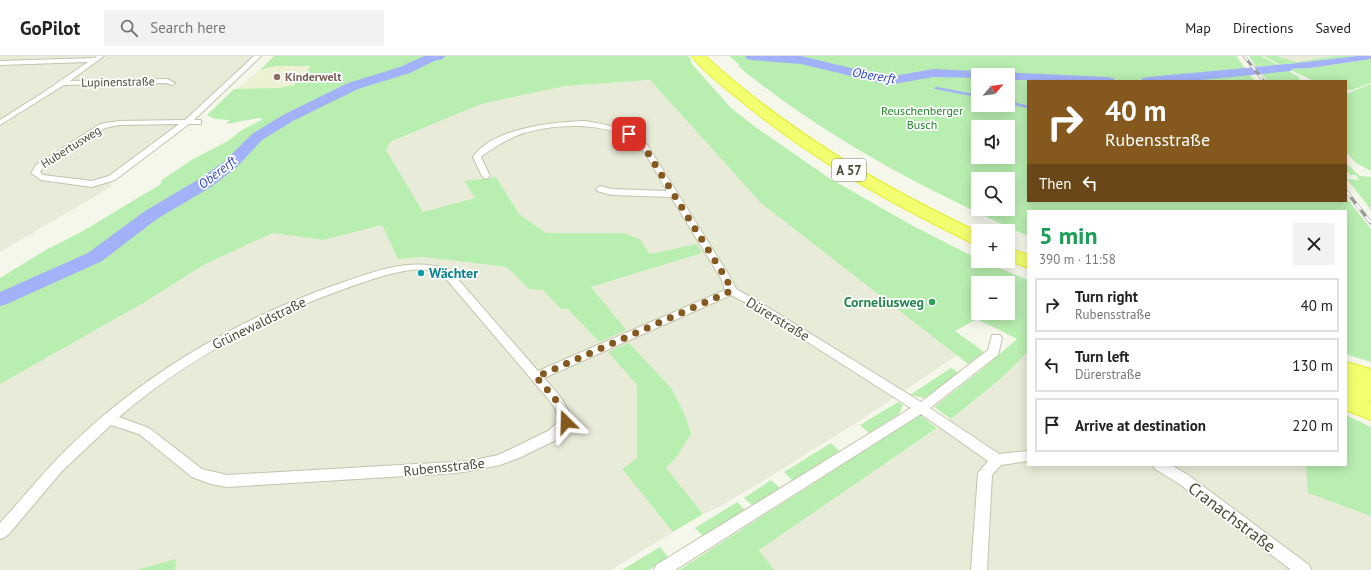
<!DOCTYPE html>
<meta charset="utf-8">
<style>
body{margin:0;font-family:"PT Sans",sans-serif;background:#f2f2f2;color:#222;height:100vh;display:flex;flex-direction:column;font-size:15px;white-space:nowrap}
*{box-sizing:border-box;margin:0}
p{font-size:13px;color:#767676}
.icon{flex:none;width:22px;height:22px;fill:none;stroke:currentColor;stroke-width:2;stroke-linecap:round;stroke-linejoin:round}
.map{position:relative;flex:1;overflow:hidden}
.panel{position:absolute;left:1027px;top:154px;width:320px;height:256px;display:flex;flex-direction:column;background:#fff;border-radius:0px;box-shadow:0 2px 10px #0003}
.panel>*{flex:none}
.banner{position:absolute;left:1027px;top:24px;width:320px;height:122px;border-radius:0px;box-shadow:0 2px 10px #0003;background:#85591e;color:#fff;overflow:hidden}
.needle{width:26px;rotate:61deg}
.buttons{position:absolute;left:971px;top:12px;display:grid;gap:8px}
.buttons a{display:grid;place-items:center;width:44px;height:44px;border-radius:0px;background:#fff;box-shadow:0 2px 10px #0003;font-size:20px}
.pin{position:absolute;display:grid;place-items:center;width:34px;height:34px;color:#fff;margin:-17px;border-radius:8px;box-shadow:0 2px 6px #0006}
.me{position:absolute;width:44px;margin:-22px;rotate:338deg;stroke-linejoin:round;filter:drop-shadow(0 0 3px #0008)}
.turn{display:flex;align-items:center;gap:14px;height:84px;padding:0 12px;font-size:18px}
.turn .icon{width:52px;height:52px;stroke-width:2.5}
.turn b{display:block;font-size:28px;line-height:34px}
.then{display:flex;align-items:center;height:38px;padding:0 12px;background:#0003;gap:8px;font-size:15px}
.round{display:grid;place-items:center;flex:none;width:42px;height:42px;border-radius:0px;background:#f2f2f2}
.headline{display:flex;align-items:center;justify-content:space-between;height:68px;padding:0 12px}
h1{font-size:24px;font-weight:600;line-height:30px;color:#1e9e55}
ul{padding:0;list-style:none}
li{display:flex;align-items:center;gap:12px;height:54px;margin:0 8px 6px;padding:0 4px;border:2px solid #e0e0e0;border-radius:0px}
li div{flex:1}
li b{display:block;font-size:15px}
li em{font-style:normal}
header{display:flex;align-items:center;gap:24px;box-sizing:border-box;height:56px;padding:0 20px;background:#fff;border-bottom:1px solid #e0e0e0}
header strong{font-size:19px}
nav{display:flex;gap:22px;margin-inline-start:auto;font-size:14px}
.search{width:280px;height:36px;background:#f2f2f2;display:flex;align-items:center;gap:10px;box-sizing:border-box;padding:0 14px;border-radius:0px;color:#767676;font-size:15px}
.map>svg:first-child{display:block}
.residential{fill:#e9ebd9}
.education{fill:#edf1d4}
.green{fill:#b9eeb1;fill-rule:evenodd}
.water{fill:#a3b2f8}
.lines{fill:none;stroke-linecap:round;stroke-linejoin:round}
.stream{stroke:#a3b2f8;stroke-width:2.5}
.river{fill:#a3b2f8;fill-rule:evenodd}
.street-casing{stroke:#c2c4ac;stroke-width:2}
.highway-casing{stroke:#e4ed2f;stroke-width:2}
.street{fill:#fff;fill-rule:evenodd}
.highway{fill:#f3ff6e;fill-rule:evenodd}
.rail-far1-casing{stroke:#9a9a9a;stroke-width:3}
.rail-casing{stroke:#9a9a9a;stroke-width:3.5}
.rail-far1{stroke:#fff;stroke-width:2;stroke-dasharray:6;stroke-linecap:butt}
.rail{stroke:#fff;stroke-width:2.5;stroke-dasharray:8;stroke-linecap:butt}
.route{stroke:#85591e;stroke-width:7;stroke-dasharray:0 12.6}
.education-dot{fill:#8d6e63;stroke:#fff;stroke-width:1.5}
.culture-dot{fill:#0f9aa8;stroke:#fff;stroke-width:1.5}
.leisure-dot{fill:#2e9e5b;stroke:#fff;stroke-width:1.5}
.labels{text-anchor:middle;stroke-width:3.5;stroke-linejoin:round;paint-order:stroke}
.far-education-label{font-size:12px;font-weight:bold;fill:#785e54;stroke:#fff;text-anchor:start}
.far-street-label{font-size:12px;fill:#4c4c37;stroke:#fff}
.far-park-label{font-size:12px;fill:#238627;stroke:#fff}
.far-water-label{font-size:13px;font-style:italic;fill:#243ec5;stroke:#fff}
.shield{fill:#fff;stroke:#828273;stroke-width:1}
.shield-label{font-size:13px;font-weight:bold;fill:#4c4c37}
.culture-label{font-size:14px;font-weight:bold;fill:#0d838f;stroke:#fff;text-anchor:start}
.leisure-label{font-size:14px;font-weight:bold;fill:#27864d;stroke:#fff;text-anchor:end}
.street-label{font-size:14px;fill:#4c4c37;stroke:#fff}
.near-street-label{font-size:17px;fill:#4c4c37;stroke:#fff}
</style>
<header>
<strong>GoPilot</strong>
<div class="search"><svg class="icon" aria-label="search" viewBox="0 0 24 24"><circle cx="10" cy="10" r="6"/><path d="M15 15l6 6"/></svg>Search here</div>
<nav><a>Map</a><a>Directions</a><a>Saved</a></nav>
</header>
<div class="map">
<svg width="1371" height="514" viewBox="0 0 1371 514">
<rect width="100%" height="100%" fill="#f5f7eb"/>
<path class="residential" d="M0 0H256L182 67 111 119V131L0 196Z
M1276 0H1334L1297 6Z
M650 24 761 147 957 299 864 362 750 433 715 453 703 458 666 412 678 399 691 378 608 296 637 328V402L622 413 673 476 611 514H0V328L145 246 205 208 273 177 323 184 382 169 398 203 423 201 507 211 529 233 543 234 561 253H568L599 286 625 274 591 231 702 197 650 198 640 183 624 177H546L519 158 496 121 464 125 476 142 423 156 386 94 390 86 481 48 565 30Z
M1028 295V409H1343L1371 425V514H774L758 494 951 363 998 325 1019 305Z"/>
<path class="education" d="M276 10H311L294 29 280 32 237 33 260 14Z"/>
<path class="green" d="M274 0H688L691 3V7L731 52 754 70 829 122 915 171 978 203V205H982L1028 224V295L1019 305 998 325 951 363 934 351 980 315 1017 283 977 263 955 275 984 296 968 308 761 147 650 24 565 30 481 48 390 86 386 94 423 156 475 142 464 125 496 121 519 158 546 177H624L640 183 650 198 697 188 702 197 591 231 626 274 599 286 568 253H561L543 234 529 233 507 211 423 201 398 203 382 169 323 184 273 177 205 208 145 246 0 328V222L44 195 83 175 161 128 162 124 193 103 228 85 242 74 263 63 258 62 226 68 230 64 215 63 207 59 234 33 280 32 294 29 311 10H276L260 14ZM978 227H1008V257H978Z
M729 0H1236L1255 25H1028V145H1346V141L1371 173V306L1346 298V155H1028V180C926 134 825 82 738 10L740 9ZM978 19H1008V49H978ZM978 71H1008V101H978ZM978 123H1008V153H978Z
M1249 0H1261L1278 9 1256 11Z
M1264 0H1276L1297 6 1334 0H1357L1280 9Z
M1371 3V27L1352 34H1346V25H1314L1288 13 1310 12Z
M1287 14 1299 21 1300 25H1268L1260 16Z
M1371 28V115L1356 107 1346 96V38Z
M1346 107 1360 120 1371 121V154L1347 123 1359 124 1356 119H1350L1346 114Z
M629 287 671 332 684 357 691 378 678 399 666 412 703 458 673 476 622 413 637 402V329L608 296Z
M951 312 961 318 924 342 910 339Z
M898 346 903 349 899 358 869 377 860 369Z
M920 359 937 372 759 494 774 514H679Z
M1346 359 1371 371V460L1308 437 1306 409H1346Z
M831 387 839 395 793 425 784 416Z
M771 424 780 432 752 449 744 442Z
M737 446 745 454 703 480 695 472Z
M660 491 669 502 649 514H622Z
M176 503 175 514H136Z"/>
<path class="water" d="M1357 0H1371V3L1310 12 1288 13 1280 9Z"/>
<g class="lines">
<path class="stream" d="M936 32 978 40
M1008 46 1028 51"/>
<path class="river" d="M424 0H445L443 3 434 5 410 17 358 33 293 65 262 84 237 111 211 131 157 163 102 205 7 248 0 250V236L88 197 145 155 199 123 225 105 252 78 283 59 348 27 400 11Z
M745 0H801L880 19 894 20 933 13 1108 21 1113 22 1115 25 1008 24V19H978V22L933 21 894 28 880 27 801 8 751 4 747 3Z
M1287 8 1291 9 1293 12 1291 15 1190 25H1141L1143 22 1148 21Z"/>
<defs>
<path id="street" d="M97 0H104L70 25 167 23 175 27 172 29 166 27 64 29 0 69V64L41 38 88 6 0 9V5L94 2Z
M254 0H261L194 64H201V68H189L115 124 92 131 41 124 31 117 36 109 100 68 119 65 185 64ZM179 68 109 120 92 125 43 119 40 116 42 113 105 72 119 69Z
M585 65C610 69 624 72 646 87L732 224 736 233 756 244 921 346 988 294 992 279H1000L1002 282 998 299 930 352 999 398 1028 395V405L1001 409 992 419 987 514H971L978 417 988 405 921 358 675 514H654L656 509 911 352 748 248 731 239 544 322C556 335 568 348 572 366L566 375 558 383 521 401 500 409 469 415 456 417 227 431 211 428 192 421 139 378 111 369 62 415 9 478 5 481 0 483V467C23 442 44 415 69 391 145 317 238 263 338 228 375 215 409 201 449 213L538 315 725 234 722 224 671 141 612 139 597 135 596 133 600 130 612 133 667 135C660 124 648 99 640 91 613 63 549 67 516 80 504 85 493 92 482 100L481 101 490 120 486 123 482 120 473 101C493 72 552 66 585 65ZM423 213 441 217 550 345 556 354 559 365 548 375 511 393 498 399 469 405 227 419 202 413 149 372 119 361C184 305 263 262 344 233 370 224 395 214 423 213Z
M1153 409H1171L1188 419 1309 509 1311 514H1291L1178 427 1155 413Z"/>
<path id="highway" d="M692 0H705C786 74 879 129 978 176V188L972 187C890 147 809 102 739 43 725 32 702 15 692 0Z
M1008 192 1028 199V212L1008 204Z
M1346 306 1371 313V329L1365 327 1371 329V345L1364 343 1371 346V364L1346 354V321L1360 325 1346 321Z"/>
</defs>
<use href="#street" class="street-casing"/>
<use href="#highway" class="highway-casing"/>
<use href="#street" class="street"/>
<use href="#highway" class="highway"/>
<defs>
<path id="rail-far1" d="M1244 0 1264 25"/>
<path id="rail" d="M1346 135 1371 167"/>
</defs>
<use href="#rail-far1" class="rail-far1-casing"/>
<use href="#rail" class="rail-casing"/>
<use href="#rail-far1" class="rail-far1"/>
<use href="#rail" class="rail"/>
</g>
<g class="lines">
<path class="route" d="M566 366C564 349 547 334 536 321L731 235 727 224 643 89 629 78"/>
</g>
<circle class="education-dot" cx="277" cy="21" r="4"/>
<circle class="culture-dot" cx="421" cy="217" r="4"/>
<circle class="leisure-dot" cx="932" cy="246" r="4"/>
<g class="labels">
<g class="far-education-label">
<text x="285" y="25">Kinderwelt</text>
</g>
<g class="far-street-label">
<text transform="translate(118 26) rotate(-1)" y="4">Lupinenstraße</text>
<text transform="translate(71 91) rotate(-32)" y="4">Hubertusweg</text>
</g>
<g class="far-park-label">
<text x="922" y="59">Reuschenberger<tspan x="922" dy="14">Busch</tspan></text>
</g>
<g class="far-water-label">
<text transform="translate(874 19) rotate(9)" y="5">Obererft</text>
<text transform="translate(217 116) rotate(-38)" y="5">Obererft</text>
</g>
<rect class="shield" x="832" y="103" width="34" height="22" rx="3"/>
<g class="shield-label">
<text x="849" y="119">A 57</text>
</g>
<g class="culture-label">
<text x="429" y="222">Wächter</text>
</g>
<g class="leisure-label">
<text x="924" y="251">Corneliusweg</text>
</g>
<g class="street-label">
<text transform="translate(778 263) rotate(31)" y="5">Dürerstraße</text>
<text transform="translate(259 267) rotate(-26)" y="5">Grünewaldstraße</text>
<text transform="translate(444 411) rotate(-6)" y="5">Rubensstraße</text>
</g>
<g class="near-street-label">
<text transform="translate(1232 461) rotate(37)" y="6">Cranachstraße</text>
</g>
</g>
</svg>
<div class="buttons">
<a><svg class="needle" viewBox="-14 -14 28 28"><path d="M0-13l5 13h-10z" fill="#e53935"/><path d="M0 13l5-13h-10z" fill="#767676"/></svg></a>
<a><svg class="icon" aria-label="sound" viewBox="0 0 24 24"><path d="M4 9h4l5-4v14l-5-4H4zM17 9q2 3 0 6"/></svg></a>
<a><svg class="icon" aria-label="search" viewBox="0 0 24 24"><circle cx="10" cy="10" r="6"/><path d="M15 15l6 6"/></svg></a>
<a>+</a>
<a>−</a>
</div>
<div class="pin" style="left:629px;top:78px;background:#d93025"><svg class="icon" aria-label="arrive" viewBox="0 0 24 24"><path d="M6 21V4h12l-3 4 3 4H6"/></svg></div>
<svg class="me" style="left:566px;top:366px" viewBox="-20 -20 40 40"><path d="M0-17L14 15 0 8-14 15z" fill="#85591e" stroke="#fff" stroke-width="4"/></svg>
<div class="banner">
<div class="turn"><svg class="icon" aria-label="right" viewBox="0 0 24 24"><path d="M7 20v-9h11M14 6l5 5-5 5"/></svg><div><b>40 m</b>Rubensstraße</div></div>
<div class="then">Then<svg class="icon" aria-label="left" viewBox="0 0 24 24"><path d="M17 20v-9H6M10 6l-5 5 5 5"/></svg></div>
</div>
<section class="panel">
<div class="headline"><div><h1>5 min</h1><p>390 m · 11:58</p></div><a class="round"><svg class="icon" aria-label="close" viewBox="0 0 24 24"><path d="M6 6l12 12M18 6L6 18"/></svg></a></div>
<ul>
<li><svg class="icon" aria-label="right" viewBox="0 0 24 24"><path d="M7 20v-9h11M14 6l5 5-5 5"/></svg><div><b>Turn right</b><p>Rubensstraße</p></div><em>40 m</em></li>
<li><svg class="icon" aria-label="left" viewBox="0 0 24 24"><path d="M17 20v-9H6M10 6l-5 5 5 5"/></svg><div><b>Turn left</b><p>Dürerstraße</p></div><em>130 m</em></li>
<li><svg class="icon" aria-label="arrive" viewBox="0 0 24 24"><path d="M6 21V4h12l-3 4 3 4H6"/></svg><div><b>Arrive at destination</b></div><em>220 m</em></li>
</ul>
</section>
</div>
